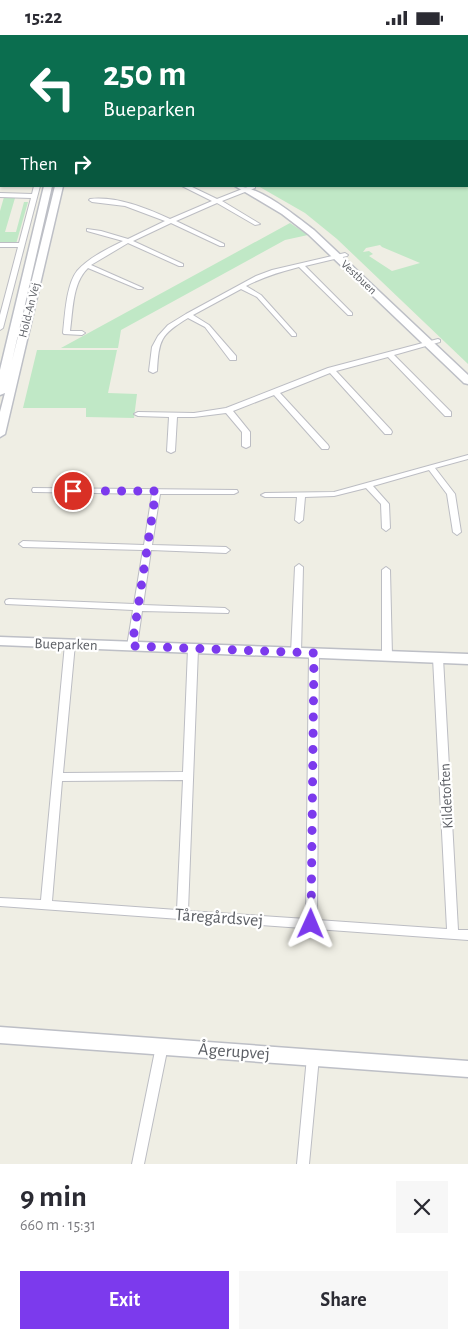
<!DOCTYPE html>
<meta charset="utf-8">
<style>
body{margin:0;font-family:"Alegreya Sans",sans-serif;background:#f7f7f7;color:#2b2b33;height:100vh;display:flex;flex-direction:column;font-size:19px;white-space:nowrap}
*{box-sizing:border-box;margin:0}
p{font-size:16px;color:#7c7c81}
.icon{flex:none;width:28px;height:28px;fill:none;stroke:currentColor;stroke-width:2;stroke-linecap:round;stroke-linejoin:round}
.map{position:relative;height:1129px;overflow:hidden}
.panel{display:flex;flex-direction:column;background:#fff;flex:1}
.panel>*{flex:none}
.top-card{position:absolute;left:0px;top:0px;width:469px;height:152px;box-shadow:0 1px 4px #0004;background:#0b6e4f;color:#fff;overflow:hidden}
.pin{position:absolute;display:grid;place-items:center;width:42px;height:42px;color:#fff;margin:-21px;border:2px solid #fff;border-radius:50%;box-shadow:0 1px 5px #0007}
.me{position:absolute;width:55px;margin:-28px;rotate:1deg;stroke-linejoin:round;filter:drop-shadow(0 0 4px #0008)}
.turn{display:flex;align-items:center;gap:18px;height:105px;padding:0 20px;font-size:22px}
.turn .icon{width:65px;height:65px;stroke-width:2.5}
.turn b{display:block;font-size:35px;line-height:42px}
.then{display:flex;align-items:center;height:48px;padding:0 20px;background:#0003;gap:10px;font-size:19px}
.round{display:grid;place-items:center;flex:none;width:52px;height:52px;border-radius:0px;background:#f7f7f7}
.head{display:flex;align-items:center;justify-content:space-between;height:85px;padding:0 20px}
h1{font-size:30px;font-weight:600;line-height:38px}
.cta{display:flex;gap:10px;margin-top:auto;padding:10px 20px}
.cta a{flex:1;height:58px;border-radius:0px;background:#7c3aed;color:#fff;font-size:20px;font-weight:600;line-height:58px;text-align:center}
.cta a+a{background:#f7f7f7;color:#2b2b33}
.status{display:flex;justify-content:space-between;align-items:center;height:35px;padding:0 25px;background:#fff;direction:ltr}
.status svg{height:14px;fill:currentColor}
.map>svg:first-child{display:block}
.green{fill:#c0e8c6;fill-rule:evenodd}
.lines{fill:none;stroke-linecap:round;stroke-linejoin:round}
.stream{stroke:#a4c9ff;stroke-width:1}
.street-casing{stroke:#bcbdc3;stroke-width:2}
.secondary-casing{stroke:#bdbfc6;stroke-width:3}
.highway-casing{stroke:#f3cd00;stroke-width:3}
.street{fill:#fff;fill-rule:evenodd}
.secondary{fill:#fff;fill-rule:evenodd}
.highway{fill:#fff48b;fill-rule:evenodd}
.route{stroke:#7c3aed;stroke-width:9;stroke-dasharray:0 16.2}
.labels{text-anchor:middle;stroke-width:4.5;stroke-linejoin:round;paint-order:stroke}
.far-street-label{font-size:12px;fill:#5c5f65;stroke:#fff}
.street-label{font-size:15px;fill:#5c5f65;stroke:#fff}
.near-street-label{font-size:18px;fill:#5c5f65;stroke:#fff}
</style>
<div class="status"><b>15:22</b><svg viewBox="0 0 49 12"><path d="M0 12V9h3v3zM5 12V6h3v6zM10 12V3h3v9zM15 12V0h3v12zM26 1h20v11H26zM47 4h2v5h-2z"/></svg></div>
<div class="map">
<svg width="468" height="1129" viewBox="0 0 468 1129">
<rect width="100%" height="100%" fill="#efeee4"/>
<path class="green" d="M0 0H90V1H1V87Z
M167 0H415L422 1H166Z
M468 52V329L337 204 305 178 258 151H468ZM380 210 382 212 420 228 392 236 369 221 373 219 369 216 363 217 366 213Z
M4 162 28 163H15L5 197H16L24 167H28L16 209H0V176Z
M290 188 308 200 285 205 121 295 118 313H61Z
M37 315H117L108 358 137 359 134 383 86 382V373H23Z"/>
<g class="lines">
<path class="stream" d="M141 1 144 0"/>
<defs>
<path id="street" d="M95 0H99V1H95Z
M0 114H1V118H0Z
M34 151H40L3 293 0 295V280L18 212H0V208H19L31 163 0 162V158L32 159Z
M182 151H190L217 164 250 151H255V153L222 166 260 189 255 190 217 168 176 186 224 209V211H220L171 188 133 206 183 229V231H179L128 208 91 230 143 253 142 254H138L88 233C72 248 73 276 70 296H82L85 298 82 300 64 299 63 298C65 281 66 250 77 236 88 223 107 214 123 206L87 196V194L101 196 128 204 165 186 125 171 92 167 89 165 90 164C117 161 146 173 170 184L212 166Z
M345 218 348 220 347 221 305 231 352 278V280H348L299 232C280 237 263 242 246 251L261 260 296 299V301H292L257 262 241 254 193 280 209 290 236 321V325H230L205 292 188 283C160 300 159 305 157 336L153 338 149 336 152 312 158 301 168 290 186 279 256 241 272 235Z
M438 304 440 305V307L394 320 451 377V381H445L388 322 336 336 391 395 392 397 391 399H385L330 338 280 358 328 410 329 412 328 414H322L274 360 233 376 250 397V411L246 413 242 411V397L226 378 194 382H177L175 416 171 418 167 416 169 382 138 381 134 379 138 377 194 378 226 373 328 333Z
M468 420V424L435 433 455 459 461 497 457 500 453 497 447 459 429 435 373 451 389 469 390 493 386 496 382 493 381 469 366 453 334 461 305 462 303 485 299 488 295 485 297 462H265L261 460 265 458 334 457Z
M33 453 237 455 238 457 234 459H160L152 510 226 512 230 515 226 518 151 515 143 570 225 573 229 576 228 578 142 576 137 611 132 614 127 611 133 575 6 569 5 567 6 565 9 564 134 569 143 515 23 512 19 509 23 506 144 510 152 459 36 457H33L32 455Z
M299 529 303 532 301 618 296 621 291 618 295 532Z
M386 532 390 535 392 621 387 624 382 621V535Z
M70 606 75 609 63 738 183 737 188 614 193 611 198 614 188 876 306 884 309 618 314 615 319 618 317 885 447 894 433 623 435 621H441L443 623 458 895H468V905L0 871V863L41 865 65 609ZM183 745 177 875 52 866 62 746Z
M162 1006 166 1007 168 1011 144 1129H132L156 1011 158 1007Z
M313 1017 317 1018 319 1022 309 1129H297L307 1022 309 1018Z"/>
<path id="secondary" d="M0 87H1V91H0Z
M44 151H52L12 326 55 151H63L5 399 0 402V377L5 358 0 360V335Z
M235 151C260 151 294 180 314 195L468 340V349L464 348 308 199 282 179Z
M0 602 468 619V629L0 610Z
M0 992 468 1026V1042L0 1008Z"/>
<path id="highway" d="M424 0H439V1H424Z
M443 0H458V1H443Z"/>
</defs>
<use href="#street" class="street-casing"/>
<use href="#secondary" class="secondary-casing"/>
<use href="#highway" class="highway-casing"/>
<use href="#street" class="street"/>
<use href="#secondary" class="secondary"/>
<use href="#highway" class="highway"/>
</g>
<g class="lines">
<path class="route" d="M73 456H156L132 611 314 618 311 889"/>
</g>
<g class="labels">
<g class="far-street-label">
<text transform="translate(359 242) rotate(43)" y="4">Vestbuen</text>
<text transform="translate(29 275) rotate(-76)" y="4">Hold-An Vej</text>
</g>
<g class="street-label">
<text transform="translate(66 609) rotate(2)" y="5">Bueparken</text>
<text transform="translate(446 761) rotate(-93)" y="5">Kildetoften</text>
</g>
<g class="near-street-label">
<text transform="translate(219 882) rotate(4)" y="6">Tåregårdsvej</text>
<text transform="translate(234 1016) rotate(4)" y="6">Ågerupvej</text>
</g>
</g>
</svg>
<div class="pin" style="left:73px;top:456px;background:#d93025"><svg class="icon" aria-label="arrive" viewBox="0 0 24 24"><path d="M6 21V4h12l-3 4 3 4H6"/></svg></div>
<svg class="me" style="left:311px;top:889px" viewBox="-20 -20 40 40"><path d="M0-17L14 15 0 8-14 15z" fill="#7c3aed" stroke="#fff" stroke-width="4"/></svg>
<div class="top-card">
<div class="turn"><svg class="icon" aria-label="left" viewBox="0 0 24 24"><path d="M17 20v-9H6M10 6l-5 5 5 5"/></svg><div><b>250 m</b>Bueparken</div></div>
<div class="then">Then<svg class="icon" aria-label="right" viewBox="0 0 24 24"><path d="M7 20v-9h11M14 6l5 5-5 5"/></svg></div>
</div>
</div>
<section class="panel">
<div class="head"><div><h1>9 min</h1><p>660 m · 15:31</p></div><a class="round"><svg class="icon" aria-label="close" viewBox="0 0 24 24"><path d="M6 6l12 12M18 6L6 18"/></svg></a></div>
<div class="cta"><a>Exit</a><a>Share</a></div>
</section>
